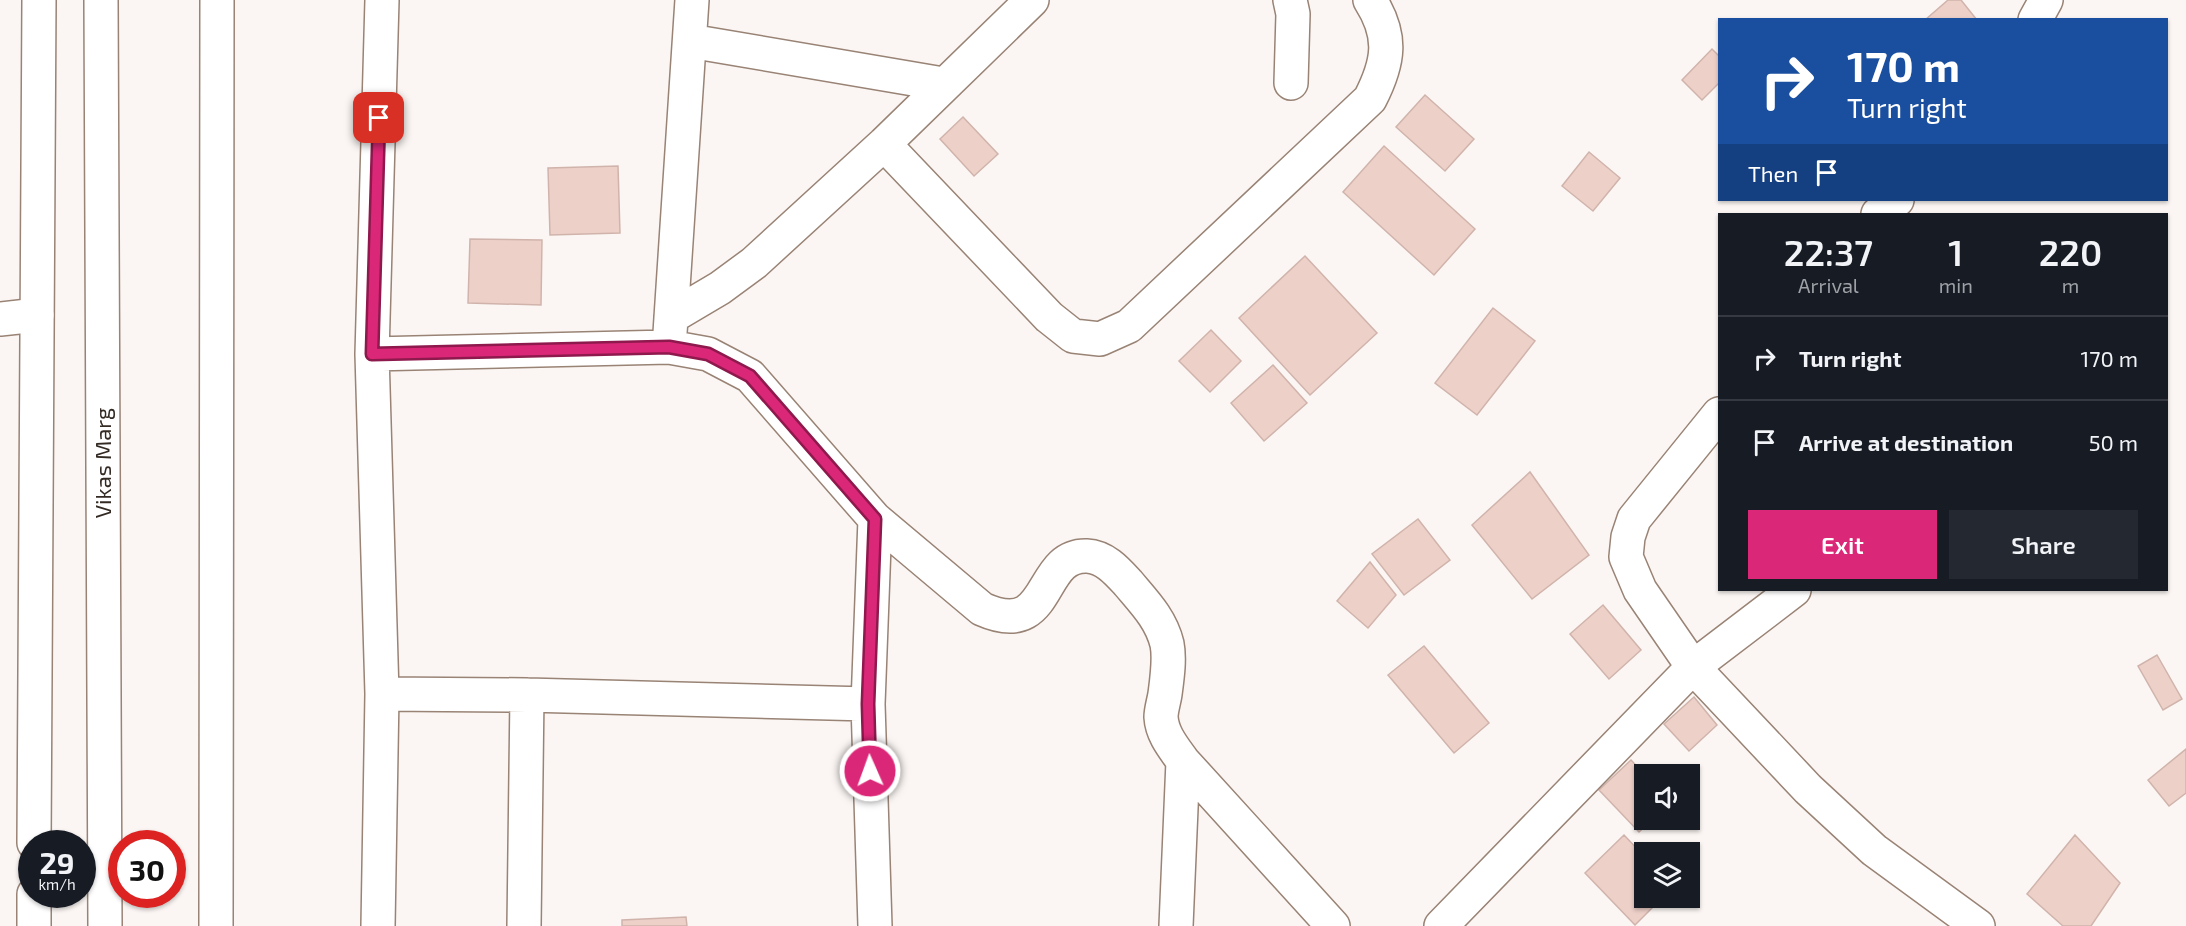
<!DOCTYPE html>
<style>
body{margin:0;font-family:"Exo 2",sans-serif;background:#242831;color:#f1f3f6;height:100vh;display:flex;flex-direction:column;font-size:22px;white-space:nowrap}
*{box-sizing:border-box;margin:0}
p{font-size:20px;color:#9ea1a6}
.icon{flex:none;width:33px;height:33px;fill:none;stroke:currentColor;stroke-width:2;stroke-linecap:round;stroke-linejoin:round}
.map{position:relative;flex:1;overflow:hidden}
.side{position:absolute;left:1718px;top:213px;width:450px;height:378px;display:flex;flex-direction:column;background:#171b24;border-radius:0px;box-shadow:0 2px 4px #0004}
.side>*{flex:none}
.banner{position:absolute;left:1718px;top:18px;width:450px;height:183px;border-radius:0px;box-shadow:0 2px 4px #0004;background:#1a4fa0;color:#fff;overflow:hidden}
.controls{position:absolute;left:1634px;top:764px;display:grid;gap:12px}
.controls a{display:grid;place-items:center;width:66px;height:66px;border-radius:0px;background:#171b24;box-shadow:0 2px 4px #0004;font-size:30px}
.speed{position:absolute;left:18px;top:830px;display:flex;gap:12px;font-size:30px;font-weight:700;text-align:center}
.speed>*{display:grid;place-content:center;width:78px;height:78px;border-radius:50%;background:#171b24;box-shadow:0 2px 4px #0004;line-height:1}
.speed small{font-size:15px;font-weight:400}
.speed .limit{border:9px solid #d22;background:#fff;color:#111}
.pin{position:absolute;display:grid;place-items:center;width:51px;height:51px;color:#fff;margin:-26px;border-radius:12px;box-shadow:0 3px 9px #0006}
.me{position:absolute;width:66px;margin:-33px;rotate:358deg;stroke-linejoin:round;filter:drop-shadow(0 0 4px #0008)}
.turn{display:flex;align-items:center;gap:21px;height:126px;padding:0 30px;font-size:27px}
.turn .icon{width:78px;height:78px;stroke-width:2.5}
.turn b{display:block;font-size:42px;line-height:51px}
.then{display:flex;align-items:center;height:57px;padding:0 30px;background:#0003;gap:12px;font-size:22px}
.eta{display:flex;justify-content:space-evenly;align-items:center;height:102px;text-align:center}
.eta b{font-size:36px;font-weight:600;line-height:42px}
.cta{display:flex;gap:12px;margin-top:auto;padding:12px 30px}
.cta a{flex:1;height:69px;border-radius:0px;background:#db2777;color:#fff;font-size:24px;font-weight:600;line-height:69px;text-align:center}
.cta a+a{background:#242831;color:#f1f3f6}
ul{padding:0;list-style:none}
li{display:flex;align-items:center;gap:18px;height:84px;padding:0 30px;border-top:2px solid #363941}
li div{flex:1}
li b{display:block;font-size:22px}
li em{font-style:normal}
.map>svg:first-child{display:block}
.building{fill:#edd0c8;stroke:#d0b4ac;stroke-width:1.5}
.lines{fill:none;stroke-linecap:round;stroke-linejoin:round}
.minor-casing{stroke:#998375;stroke-width:36}
.tertiary-casing{stroke:#998375;stroke-width:36}
.secondary-casing{stroke:#998375;stroke-width:36}
.minor{stroke:#fff;stroke-width:33}
.tertiary{stroke:#fff;stroke-width:33}
.secondary{stroke:#fff;stroke-width:33}
.route-casing{stroke:#8e194d;stroke-width:15}
.route{stroke:#db2777;stroke-width:10}
.labels{text-anchor:middle;stroke-width:6;stroke-linejoin:round;paint-order:stroke}
.street-label{font-size:22px;fill:#332a24;stroke:#fff}
</style>
<div class="map">
<svg width="2186" height="926" viewBox="0 0 2186 926">
<rect width="100%" height="100%" fill="#fbf6f3"/>
<path class="building" d="M1948 0H1961L1977 20H1925Z
M1712 49 1719 56V83L1702 100 1682 80Z
M1425 95 1474 139 1445 171 1396 127Z
M963 117 998 154 974 176 940 139Z
M1384 146 1475 229 1434 275 1343 192Z
M1589 152 1620 178 1593 211 1562 186Z
M618 166 620 233 550 235 548 168Z
M470 239 542 240 541 305 468 303Z
M1305 256 1377 333 1310 395 1239 318Z
M1493 308 1535 341 1477 415 1435 383Z
M1211 330 1241 361 1210 392 1179 361Z
M1273 365 1307 403 1264 441 1231 403Z
M1530 472 1589 555 1532 599 1472 525Z
M1418 519 1450 560 1404 595 1372 554Z
M1370 562 1396 595 1368 628 1337 601Z
M1603 605 1641 650 1609 679 1570 634Z
M1424 646 1489 723 1454 753 1388 675Z
M2157 655 2182 699 2163 710 2138 666Z
M1694 697 1717 725 1689 751 1664 724Z
M2186 749V793L2169 806 2148 780Z
M1631 760 1644 774V819H1653L1639 832 1599 790Z
M1624 835 1644 856V897H1663L1635 925 1585 873Z
M2075 835 2120 883 2091 926H2063L2027 894Z
M686 917 687 926H622V920Z"/>
<g class="lines">
<defs>
<path id="minor" d="M1290 0 1293 14 1291 83
M2035 20 2046 0
M690 41 943 84
M884 144 1049 317 1073 336 1100 339 1129 326 1370 99C1389 62 1393 36 1370 0
M1878 214 1897 200
M671 317 720 288 754 263 884 144 1032 0
M0 319 37 315
M670 333 692 0
M372 354 669 347 708 354 750 376 875 519 982 609C1054 641 1036 554 1087 556 1105 557 1117 571 1128 583 1144 602 1161 619 1167 644 1170 659 1167 679 1165 694 1164 701 1161 710 1161 717 1162 734 1173 747 1183 761L1333 926
M1719 414 1634 519 1628 537 1626 557 1640 590 1693 667 1808 789 1874 850 1978 926
M875 519 868 704 875 926
M382 694 527 695 868 704
M378 926 382 694 372 354 382 0
M524 926 527 695
M1176 926 1183 761
M1441 926 1693 667 1794 590"/>
<path id="tertiary" d="M216 926 217 0"/>
<path id="secondary" d="M101 0 105 926
M34 843 39 0
M34 926V894"/>
</defs>
<use href="#minor" class="minor-casing"/>
<use href="#tertiary" class="tertiary-casing"/>
<use href="#secondary" class="secondary-casing"/>
<use href="#minor" class="minor"/>
<use href="#tertiary" class="tertiary"/>
<use href="#secondary" class="secondary"/>
</g>
<g class="lines">
<defs>
<path id="route" d="M379 118 372 354 669 347 708 354 750 376 875 519 868 704 870 771"/>
</defs>
<use href="#route" class="route-casing"/>
<use href="#route" class="route"/>
</g>
<g class="labels">
<g class="street-label">
<text transform="translate(103 463) rotate(-90)" y="8">Vikas Marg</text>
</g>
</g>
</svg>
<div class="controls">
<a><svg class="icon" aria-label="sound" viewBox="0 0 24 24"><path d="M4 9h4l5-4v14l-5-4H4zM17 9q2 3 0 6"/></svg></a>
<a><svg class="icon" aria-label="layers" viewBox="0 0 24 24"><path d="M12 4l9 5-9 5-9-5zM3 14l9 5 9-5"/></svg></a>
</div>
<div class="speed"><div>29<small>km/h</small></div><div class="limit">30</div></div>
<div class="pin" style="left:379px;top:118px;background:#d93025"><svg class="icon" aria-label="arrive" viewBox="0 0 24 24"><path d="M6 21V4h12l-3 4 3 4H6"/></svg></div>
<svg class="me" style="left:870px;top:771px" viewBox="-20 -20 40 40"><circle r="17" fill="#db2777" stroke="#fff" stroke-width="3"/><path d="M0-11L8 9 0 5-8 9z" fill="#fff"/></svg>
<div class="banner">
<div class="turn"><svg class="icon" aria-label="right" viewBox="0 0 24 24"><path d="M7 20v-9h11M14 6l5 5-5 5"/></svg><div><b>170 m</b>Turn right</div></div>
<div class="then">Then<svg class="icon" aria-label="arrive" viewBox="0 0 24 24"><path d="M6 21V4h12l-3 4 3 4H6"/></svg></div>
</div>
<section class="side">
<div class="eta">
<div><b>22:37</b><p>Arrival</p></div>
<div><b>1</b><p>min</p></div>
<div><b>220</b><p>m</p></div>
</div>
<ul>
<li><svg class="icon" aria-label="right" viewBox="0 0 24 24"><path d="M7 20v-9h11M14 6l5 5-5 5"/></svg><div><b>Turn right</b></div><em>170 m</em></li>
<li><svg class="icon" aria-label="arrive" viewBox="0 0 24 24"><path d="M6 21V4h12l-3 4 3 4H6"/></svg><div><b>Arrive at destination</b></div><em>50 m</em></li>
</ul>
<div class="cta"><a>Exit</a><a>Share</a></div>
</section>
</div>
